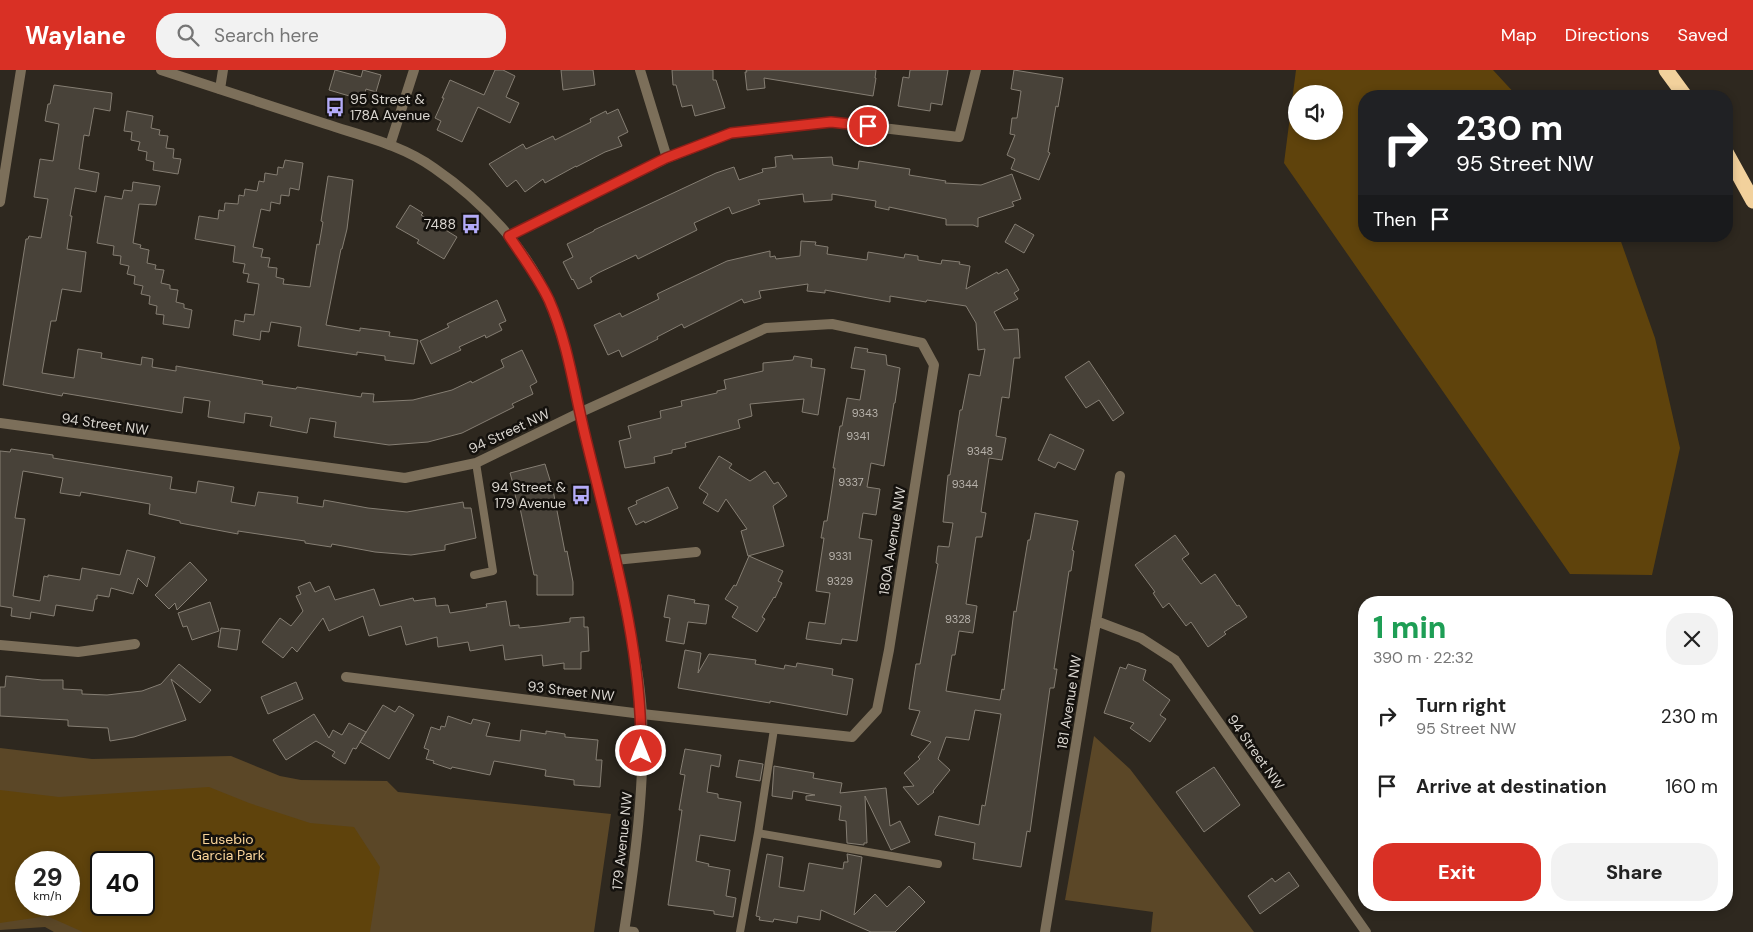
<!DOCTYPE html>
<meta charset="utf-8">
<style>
body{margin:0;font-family:"DM Sans",sans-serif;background:#f2f2f2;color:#222;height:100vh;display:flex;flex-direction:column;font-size:19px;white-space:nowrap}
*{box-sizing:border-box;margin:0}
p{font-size:16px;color:#767676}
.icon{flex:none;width:28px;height:28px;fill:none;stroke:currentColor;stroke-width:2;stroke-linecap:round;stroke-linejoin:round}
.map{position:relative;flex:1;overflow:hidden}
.panel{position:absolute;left:1358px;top:526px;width:375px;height:315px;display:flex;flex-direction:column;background:#fff;border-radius:20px;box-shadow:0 2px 8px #0003}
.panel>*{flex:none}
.hud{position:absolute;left:1358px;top:20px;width:375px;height:152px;border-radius:20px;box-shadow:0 2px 8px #0003;background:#202124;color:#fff;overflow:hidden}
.controls{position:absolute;left:1288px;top:15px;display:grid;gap:10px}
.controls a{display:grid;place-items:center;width:55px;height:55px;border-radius:50%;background:#fff;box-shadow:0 2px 8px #0003;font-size:25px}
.speed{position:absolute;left:15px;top:781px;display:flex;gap:10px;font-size:25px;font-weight:700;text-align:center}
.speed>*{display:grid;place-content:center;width:65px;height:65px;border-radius:50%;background:#fff;box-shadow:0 2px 8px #0003;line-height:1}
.speed small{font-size:12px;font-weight:400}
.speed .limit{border:2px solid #111;border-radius:8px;background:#fff;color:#111}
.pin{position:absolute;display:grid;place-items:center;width:42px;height:42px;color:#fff;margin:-21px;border:2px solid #fff;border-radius:50%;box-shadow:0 1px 5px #0007}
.me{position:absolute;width:55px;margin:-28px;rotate:0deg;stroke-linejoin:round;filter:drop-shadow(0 0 4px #0008)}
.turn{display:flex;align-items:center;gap:18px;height:105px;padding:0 15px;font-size:22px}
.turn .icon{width:65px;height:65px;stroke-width:2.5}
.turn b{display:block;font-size:35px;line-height:42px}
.then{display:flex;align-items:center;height:48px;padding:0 15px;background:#0003;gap:10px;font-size:19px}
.round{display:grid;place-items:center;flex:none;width:52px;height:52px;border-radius:20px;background:#f2f2f2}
.overview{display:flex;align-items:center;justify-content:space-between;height:85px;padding:0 15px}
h1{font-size:30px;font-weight:800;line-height:38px;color:#1e9e55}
.action{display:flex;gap:10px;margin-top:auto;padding:10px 15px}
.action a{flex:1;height:58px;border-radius:20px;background:#d93025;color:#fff;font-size:20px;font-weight:800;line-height:58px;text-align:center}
.action a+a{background:#f2f2f2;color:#222}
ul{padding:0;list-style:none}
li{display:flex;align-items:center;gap:15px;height:70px;padding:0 15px}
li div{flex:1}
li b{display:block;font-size:19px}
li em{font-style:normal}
header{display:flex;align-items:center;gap:30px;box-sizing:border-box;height:70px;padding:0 25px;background:#d93025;color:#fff}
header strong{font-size:24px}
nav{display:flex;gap:28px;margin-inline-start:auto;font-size:18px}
.search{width:350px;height:45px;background:#f2f2f2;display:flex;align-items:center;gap:12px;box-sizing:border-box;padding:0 18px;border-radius:20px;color:#767676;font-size:19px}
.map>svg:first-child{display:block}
.green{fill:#5b4727;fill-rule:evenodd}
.water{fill:#5f430c;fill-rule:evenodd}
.building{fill:#484239;stroke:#857e73}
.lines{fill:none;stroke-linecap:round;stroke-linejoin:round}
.service{stroke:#7c6f5a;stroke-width:8}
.minor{stroke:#7c6f5a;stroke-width:10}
.tertiary{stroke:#7c6f5a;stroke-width:10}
.motorway{stroke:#f2d19c;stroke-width:15}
.route-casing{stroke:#8d1f18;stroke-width:12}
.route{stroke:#d93025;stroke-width:9}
.labels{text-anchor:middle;stroke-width:5;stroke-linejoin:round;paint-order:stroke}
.number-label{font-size:11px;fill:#b6b1aa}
.poi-label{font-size:14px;fill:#dad6d0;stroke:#14110d;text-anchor:end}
.street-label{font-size:14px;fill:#dad6d0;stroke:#14110d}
.park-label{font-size:14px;fill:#f9d499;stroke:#14110d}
</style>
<header>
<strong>Waylane</strong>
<div class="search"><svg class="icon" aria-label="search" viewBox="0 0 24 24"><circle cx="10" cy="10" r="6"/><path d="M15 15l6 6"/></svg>Search here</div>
<nav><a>Map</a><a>Directions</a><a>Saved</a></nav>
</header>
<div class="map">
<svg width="1753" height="862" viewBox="0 0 1753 862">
<rect width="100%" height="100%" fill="#2e281f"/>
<path class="green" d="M1094 666 1130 699 1254 862H1151L1153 842 1065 830Z
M0 678 92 689 231 686 280 706 301 710 387 711 398 722 611 744 594 862H54L45 857 0 860ZM26 792H69V835H26ZM101 792H144V835H101Z"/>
<path class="water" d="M1296 0H1493L1517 26H1364V166H1619L1655 268 1680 378 1652 505 1570 504 1284 93ZM1296 24H1334V61H1296Z
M209 717 249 733 310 753 354 757 380 797 370 862H83L47 846 0 853V720L59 727ZM26 792H69V835H26ZM101 792H144V835H101Z"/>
<path class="building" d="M335 0 361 7 363 0 381 5 376 22 366 19 363 30 329 20Z
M495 0H503L515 6 506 27 519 33 510 53 478 37 462 72 437 60 441 51 435 48 444 28H442L450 10 484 25Z
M561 0H593L595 15 563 20Z
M672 0H713V10H716L725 38 695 46 692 35 682 37 676 15H673Z
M746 0H876L875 8H876L873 26 764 8 765 18 747 20 745 2H747Z
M910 0H948L942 35 931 33 930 41 898 36 903 7 909 8Z
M1014 0 1063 8 1058 37 1056 36 1048 82 1050 83 1039 110 1011 99 1015 89 1007 85 1015 65 1010 64 1012 48H1017L1021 21 1011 19Z
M54 15 112 23 110 41 94 38 89 66 84 65 79 99 99 103 96 122 75 118 70 146H72L67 179 86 182 81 222 62 219 56 251H51L42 303 74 308 78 279 102 283 101 288 141 295 142 287 153 289 152 297 176 301V296L263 311 262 314 296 319 297 317 361 327 362 323 374 324 373 332 413 330 452 320 471 311 472 313 504 297 501 290 522 280 537 312 530 316 533 324 512 334 514 337 462 363 428 372 389 375 334 367 336 352 310 348 307 363 270 356 272 347 245 343 244 353 208 347 210 331 184 327 182 343 63 323 62 326 3 315 26 169H28L29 166 41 168 48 129 34 127 40 89 53 91 59 54 45 51 48 34H50Z
M618 39 628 62 618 67 622 76 605 82 576 97V96L545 113 543 109 525 122 516 110 507 117 489 94 523 74 526 79 553 66 555 70 591 52 590 49 606 41 607 44Z
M127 41 153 46 151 58 160 60 159 65 168 66 166 78 174 79 173 88 181 89 178 104 153 100 154 92 146 90 147 82 138 80 140 72 131 70 132 62 124 61Z
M792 85 793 89 832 87 833 95 858 99 859 91 910 99 909 105 946 111 945 113 981 115 1012 104 1021 129 1012 132 1014 136 978 148V157L973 155H946V149L889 137V140L875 137 876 131 832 124V130L804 132 803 124 758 130 760 134 732 144 729 137 694 153 697 160 638 189 636 185 598 203 590 208 592 212 578 219 573 209 572 210 563 192 573 187 567 174 594 161V160L716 103 734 97 739 110 763 102 762 99 776 97 775 87Z
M285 90 303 93 299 120 290 118 289 126 281 125 280 134 271 132 270 141 261 139 253 177 263 179 261 187 270 188 268 197 277 198 276 207 284 209 283 214 310 217 317 174 319 175 323 152 321 151 328 106 353 110 347 159 342 179H341L326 255 360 261V258L390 262 389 266 418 270 414 294 385 290V286L357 282V285L298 276 301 257 271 252 269 262 261 261 260 270 233 265 235 250 244 252 245 244 254 245 259 214 247 212 249 204 243 203 245 194 233 192 235 176 195 169 199 146 218 149 219 140 224 141 225 133 238 134 239 125 244 126 245 119 257 121 259 111 264 112 265 103 277 105 278 97 283 98Z
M133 112 160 116 156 135 139 134 133 173 141 175 140 178 149 180 147 193 156 195 155 199 164 200 161 213 170 215V219L178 220 176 232 184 234V238L192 240 189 258 163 254 164 245 156 244 157 236 149 234 150 226 141 224 143 216 134 214 135 206 127 204 129 196 120 194 121 186 113 185 114 176 97 173 105 126 122 129 124 120 132 121Z
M410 135 423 143 421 145 457 167 444 189 417 173 419 170 396 157Z
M1015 154 1034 165 1024 183 1005 172Z
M801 171 816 172 815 175 828 177 827 184 867 190 868 182 904 188 905 184 918 186V190L941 194 942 190 960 192 959 194 970 196 966 219 997 202 998 204 1007 199 1019 220 1014 223 1018 229 994 242 1004 260 1018 259 1020 288H1014L1009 328 1002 327 996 366 1006 368 1002 390 989 388 981 442 986 443 982 467H976L966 534 977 536 973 563 959 561 955 585H952L946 621 1000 630 1002 619 1004 620 1014 541 1016 542 1028 470H1030L1035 443 1078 451 1072 480 1074 481 1071 501H1069L1054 599H1057L1054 618H1050L1030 762 1027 761 1021 797 973 789 975 773 935 765 939 746 979 755 982 735 985 736 1001 644 975 640 969 670 946 667 938 689 950 700 933 721 934 722 918 735 903 717 914 716 904 703 920 689 918 687 931 672 911 665 920 641 909 639 916 594H920L930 538 938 494 936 493 938 476 949 477 953 453 943 452 948 405H950L960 340H962L969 304 980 306 985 279 978 280 976 253 966 236 927 230 926 232 890 226V232L825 220V223L807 221 808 214 759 221 761 228 744 233 742 229 684 258 682 254 657 267 658 269 622 287 619 280 608 285 594 255 620 243 622 247 659 229 657 224 727 191 770 181V187L775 186 776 189 800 186Z
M497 230 506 251 499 254 502 260 486 268 485 265 459 277 461 280 431 294 420 271 449 257 447 254Z
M855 277 868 279 867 282 886 285 887 295 900 298 895 333H894L884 396 871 393 867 417 880 419 876 445 863 443 859 468 872 470 857 571 842 569 841 574 806 569 809 552 825 554 830 523 816 521 824 468H821L824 451H827L832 419 835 398H833L840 356H842L847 328 860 330 865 300 851 298Z
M794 286 812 289 811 297 825 299 818 345 802 342 804 329 750 334 752 346 738 350 740 358 685 373 686 377 672 380V383L654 387 655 393 625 398 619 371 631 368 628 356 661 348 660 341 682 336 681 331 717 323V321L726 319 724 310 763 301V293L793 290Z
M1089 291 1124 343 1113 351 1099 330 1086 338 1065 307Z
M1050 364 1084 380 1075 400 1058 392 1055 398 1038 390Z
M11 379 53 385V388L172 407 170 419 196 423 198 411 234 417 231 432 255 436 258 422 298 427 297 433 323 437 324 430 368 438 407 442 463 432 464 438H471L476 468 445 475V480L411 485 375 482 332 474 331 477 305 473V471L238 461V464L180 453V451L149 444 150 434 81 422 80 426 60 423 63 408 23 401 15 448 25 449 13 526 40 531 44 506 48 507V505L80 510 82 498 120 505 127 480 155 487 147 517 138 508 133 524 111 518 109 527 97 525V529H95L93 541 56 535 54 546 31 542 30 549 11 546 12 538 0 536V381L10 382Z
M719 386 732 394 729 398 750 411 765 401 774 414 778 412 787 426 773 436 784 476 748 486 741 461 747 459 726 429 718 442 703 433 708 424 699 418Z
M545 394 553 420 565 482 567 481 573 512V525H537V505H534L520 438H518L515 424H516L510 403Z
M668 417 678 438 645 453 644 451 636 455 628 438 637 434 636 431Z
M1175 465 1189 484 1182 489 1201 514 1215 504 1237 536 1239 535 1247 547 1224 562 1226 564 1208 577 1191 552 1186 556 1169 533 1163 538 1153 523 1155 522 1135 495Z
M749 486 783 501 778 511 782 513 775 528 774 527 762 547 765 549 757 562 732 547 738 537 725 529 734 515 736 516Z
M190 492 207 510 177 540 175 533 169 539 155 525Z
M310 512 315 522 329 516 335 530 374 519 380 536 413 528 414 531 435 528 436 536 448 535 450 543 487 537 486 534 506 531 510 556 519 555V558L539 556 570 552V548L584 547V557H588L589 581 581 582V599H564V593L543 596 542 585 505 590 503 575 470 581 468 572 438 577 437 567 406 575 401 556 369 566 363 546 329 561 323 548 297 582 292 577 283 588 262 572 280 548 291 556 303 541 296 526 301 524 298 517Z
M668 525 695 530 694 533 709 535 706 554 688 552 684 574 666 571 670 548 664 547Z
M210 532 219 561 192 570 187 556 183 557 178 543Z
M221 558 240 560 237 580 218 577Z
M685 580 701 583 698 603 709 584 756 590 755 594 784 599 785 595 796 597 797 593 833 599 832 605 853 609 847 645 770 631V633L678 618Z
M179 594 211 620 200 633 171 609 186 650 134 667 110 671 108 658 68 656V650L0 646V617H5L6 606 42 610H63V619L82 620V624L107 625 142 621 161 614Z
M1128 594 1146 600 1143 610 1170 630 1160 645 1166 649 1150 672 1130 658 1134 653 1104 643 1120 597 1126 599Z
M296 612 303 629 268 644 261 627Z
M383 635 395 642 399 636 414 645 389 689 360 672Z
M314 644 329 668 333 660 342 665 349 653 366 662 356 679 353 678 345 694 332 686 335 682 316 671 286 690 273 670Z
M448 646 471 654 473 649 490 653 486 666 520 671 521 660 546 664V661L565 664V667L598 670 596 690H602L600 717 574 715V710L545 706 546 700 494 691 490 705 452 697 451 699 433 693 434 691 426 689 429 680 424 678 431 657 440 660 441 656 445 657Z
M685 679 721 685 719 697 711 695 707 722 718 724V728L741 732 735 771 700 765 696 791 709 794 708 796 730 800 726 826 736 828 733 847 714 844V841L668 835 682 740H679L685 705 680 704Z
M739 690 763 694 760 711 736 707Z
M774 696 814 703 813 708 842 713 840 723 886 718 890 756 900 751 910 772 891 780 865 726 867 773H864V775L847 773 846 751 839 750 841 736 806 730V726L815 725 793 721 792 729 772 726Z
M1214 697 1240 735 1204 762 1176 722Z
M767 784 783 787 779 817 804 821 809 793 843 799 844 792H848L847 784 862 787 854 845 875 824 887 837 909 816 925 832 895 862H871L821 840 820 850 798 846 797 853 774 849 773 852 759 850 760 847 756 846Z
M1289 802 1299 816 1260 844 1248 826 1272 808 1275 812Z"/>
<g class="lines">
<path class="service" d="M474 505 493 501 476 393
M758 763 938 794
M740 862 758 763 774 659"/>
<path class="minor" d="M640 0 667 88
M220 19 223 0
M390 75 414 0
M0 132 21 0
M509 166 667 88 731 63 831 52 959 67 976 0
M0 353 405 408 476 393 579 343 766 258 832 254 922 273 934 295 889 580 877 640 852 667 642 644 346 607
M615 490 696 482
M1096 551 1141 568 1175 590 1366 862
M0 575 78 582 135 574
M625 861 634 862
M1045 862 1120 406"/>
<path class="tertiary" d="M161 0C216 18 271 36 326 54 362 66 402 75 434 98 482 131 526 177 549 231 569 278 576 328 588 377 601 430 614 482 625 535 632 571 640 608 642 645 645 718 635 790 624 862"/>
<path class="motorway" d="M1666 0 1685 26
M1726 82 1753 131"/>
</g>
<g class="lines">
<defs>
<path id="route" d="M641 681C642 574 610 469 585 365 574 320 568 273 549 230 538 207 523 187 509 166L666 88 731 63 831 52 868 56"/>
</defs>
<use href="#route" class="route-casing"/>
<use href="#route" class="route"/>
</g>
<defs>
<symbol id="bus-bare" viewBox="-9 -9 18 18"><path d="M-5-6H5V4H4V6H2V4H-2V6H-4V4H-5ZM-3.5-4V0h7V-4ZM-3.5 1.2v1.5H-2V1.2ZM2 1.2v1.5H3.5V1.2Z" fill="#b4acf9" stroke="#14110d" stroke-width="2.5" paint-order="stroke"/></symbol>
</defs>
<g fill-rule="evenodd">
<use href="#bus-bare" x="321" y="23" width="28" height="28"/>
<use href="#bus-bare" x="457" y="140" width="28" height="28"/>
<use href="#bus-bare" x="567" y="411" width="28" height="28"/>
</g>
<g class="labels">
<g class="number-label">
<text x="865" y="347">9343</text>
<text x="858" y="370">9341</text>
<text x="980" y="385">9348</text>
<text x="851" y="416">9337</text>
<text x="965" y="418">9344</text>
<text x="840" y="490">9331</text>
<text x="840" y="515">9329</text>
<text x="958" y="553">9328</text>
</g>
<g class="poi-label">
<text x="350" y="34" text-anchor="start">95 Street &amp;<tspan x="350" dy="16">178A Avenue</tspan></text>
<text x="456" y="159">7488</text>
<text x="566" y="422">94 Street &amp;<tspan x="566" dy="16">179 Avenue</tspan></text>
</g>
<g class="street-label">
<text transform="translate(105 354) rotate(8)" y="5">94 Street NW</text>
<text transform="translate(509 361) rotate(-25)" y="5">94 Street NW</text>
<text transform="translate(892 471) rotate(-81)" y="5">180A Avenue NW</text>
<text transform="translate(571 621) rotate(7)" y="5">93 Street NW</text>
<text transform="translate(1069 632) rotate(-81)" y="5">181 Avenue NW</text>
<text transform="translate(1256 682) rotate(55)" y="5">94 Street NW</text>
<text transform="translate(622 771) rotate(-84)" y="5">179 Avenue NW</text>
</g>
<g class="park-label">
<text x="228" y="774">Eusebio<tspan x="228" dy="16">Garcia Park</tspan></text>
</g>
</g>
</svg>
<div class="controls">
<a><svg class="icon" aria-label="sound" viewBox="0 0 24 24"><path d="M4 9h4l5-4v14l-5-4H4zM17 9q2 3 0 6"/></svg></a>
</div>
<div class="speed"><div>29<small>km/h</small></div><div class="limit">40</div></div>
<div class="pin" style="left:868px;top:56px;background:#d93025"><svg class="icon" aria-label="arrive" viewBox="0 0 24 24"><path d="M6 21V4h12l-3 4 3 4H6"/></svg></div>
<svg class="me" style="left:641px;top:681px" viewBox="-20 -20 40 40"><circle r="17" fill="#d93025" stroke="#fff" stroke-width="3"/><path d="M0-11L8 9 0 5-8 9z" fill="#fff"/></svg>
<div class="hud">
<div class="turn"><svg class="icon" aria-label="right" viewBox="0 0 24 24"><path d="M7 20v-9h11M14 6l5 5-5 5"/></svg><div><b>230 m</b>95 Street NW</div></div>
<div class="then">Then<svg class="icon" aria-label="arrive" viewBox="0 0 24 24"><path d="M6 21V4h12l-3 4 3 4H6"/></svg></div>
</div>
<section class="panel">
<div class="overview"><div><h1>1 min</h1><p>390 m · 22:32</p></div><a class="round"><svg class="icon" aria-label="close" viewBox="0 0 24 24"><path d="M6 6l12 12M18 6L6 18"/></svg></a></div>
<ul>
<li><svg class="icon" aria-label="right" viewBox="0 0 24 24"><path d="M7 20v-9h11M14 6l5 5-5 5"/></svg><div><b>Turn right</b><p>95 Street NW</p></div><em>230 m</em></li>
<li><svg class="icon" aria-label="arrive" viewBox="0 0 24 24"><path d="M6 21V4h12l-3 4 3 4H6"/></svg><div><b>Arrive at destination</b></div><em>160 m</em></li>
</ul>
<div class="action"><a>Exit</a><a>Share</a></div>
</section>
</div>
